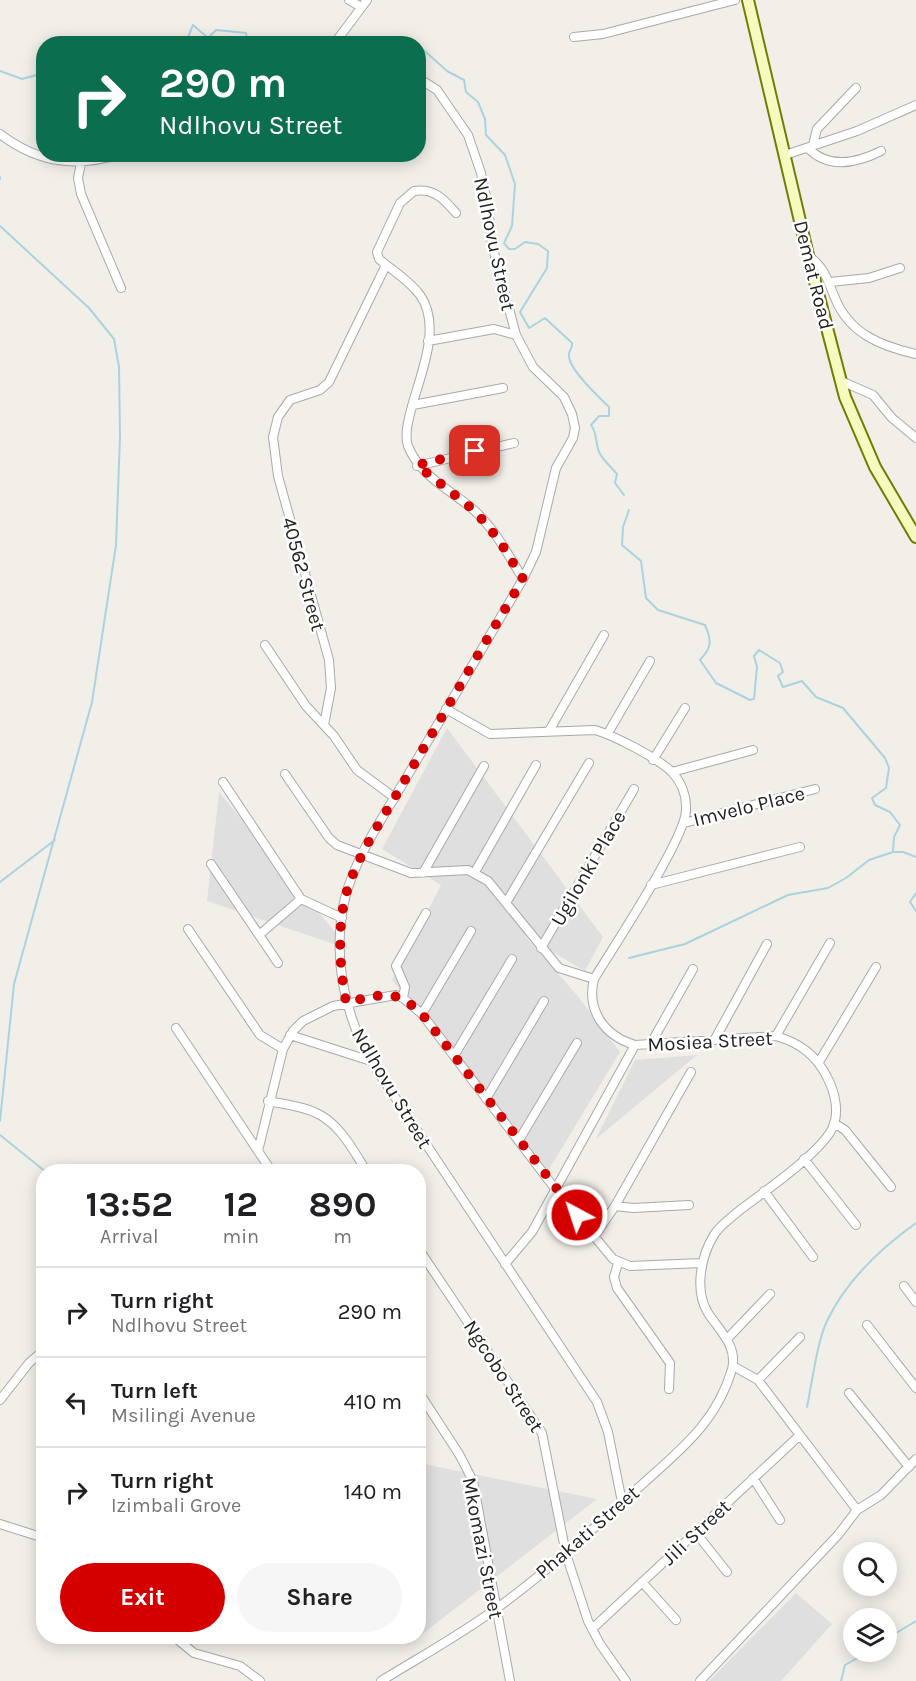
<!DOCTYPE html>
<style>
body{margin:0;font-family:Karla,sans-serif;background:#f6f6f6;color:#202124;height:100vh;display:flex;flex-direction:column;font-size:22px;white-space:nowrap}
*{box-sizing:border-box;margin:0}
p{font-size:20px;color:#757577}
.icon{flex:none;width:33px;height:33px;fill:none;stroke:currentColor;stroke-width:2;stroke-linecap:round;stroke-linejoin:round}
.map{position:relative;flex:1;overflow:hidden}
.panel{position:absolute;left:36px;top:1164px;width:390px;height:480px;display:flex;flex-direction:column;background:#fff;border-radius:24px;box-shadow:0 3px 15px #0003}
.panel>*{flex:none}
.guide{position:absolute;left:36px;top:36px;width:390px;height:126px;border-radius:24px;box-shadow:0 3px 15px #0003;background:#0b6e4f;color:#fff;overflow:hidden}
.buttons{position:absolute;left:843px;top:1542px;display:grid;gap:12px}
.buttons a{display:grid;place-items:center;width:54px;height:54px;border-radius:50%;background:#fff;box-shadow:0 3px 15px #0003;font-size:30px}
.pin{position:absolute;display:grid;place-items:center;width:51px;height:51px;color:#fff;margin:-26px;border-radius:12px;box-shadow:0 3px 9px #0006}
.me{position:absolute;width:66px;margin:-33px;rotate:320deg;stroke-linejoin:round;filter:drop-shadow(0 0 4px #0008)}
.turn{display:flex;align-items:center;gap:21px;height:126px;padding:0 24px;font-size:27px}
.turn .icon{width:78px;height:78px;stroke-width:2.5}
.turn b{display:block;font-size:42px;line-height:51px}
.eta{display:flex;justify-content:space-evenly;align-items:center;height:102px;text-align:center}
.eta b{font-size:36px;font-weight:700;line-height:42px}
.button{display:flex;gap:12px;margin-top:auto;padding:12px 24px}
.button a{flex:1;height:69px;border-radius:36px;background:#d40000;color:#fff;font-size:24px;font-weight:700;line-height:69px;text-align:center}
.button a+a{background:#f6f6f6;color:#202124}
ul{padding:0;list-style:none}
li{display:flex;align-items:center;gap:18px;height:90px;padding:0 24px;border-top:2px solid #e0e0e0}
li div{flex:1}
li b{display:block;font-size:22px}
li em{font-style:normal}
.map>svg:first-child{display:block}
.residential{fill:#e0dfdf}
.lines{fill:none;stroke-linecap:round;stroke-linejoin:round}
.stream{stroke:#aad3df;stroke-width:2}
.street-casing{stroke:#a9a9a9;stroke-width:10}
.secondary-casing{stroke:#707d05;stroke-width:14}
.street{stroke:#fff;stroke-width:8}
.secondary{stroke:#f7fabf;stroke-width:10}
.route{stroke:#d40000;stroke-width:10;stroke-dasharray:0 18}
.labels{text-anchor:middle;stroke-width:5;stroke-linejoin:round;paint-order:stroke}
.street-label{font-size:20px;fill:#222;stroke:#fff}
</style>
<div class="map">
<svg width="916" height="1681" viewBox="0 0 916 1681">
<rect width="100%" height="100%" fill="#f2efe9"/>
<path class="residential" d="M447 728 603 937 585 971 525 936 576 994 620 1052 548 1171 392 980 441 885 382 849Z
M219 792 349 949 207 901Z
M697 1055 596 1139 635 1060Z
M419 1463 597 1499 408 1645 401 1637 418 1636Z
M796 1593 832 1624 781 1681H709Z"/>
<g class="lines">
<path class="stream" d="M185 44 193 25 208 38 216 30 246 33 248 44
M391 44H397
M401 44 407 41 415 44
M418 45 447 71 464 80 466 92 478 102 485 119 486 135 505 155 515 184 512 226 504 243 509 249H515L525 242 538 244 548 251 547 268 520 312 529 328 545 318 572 343C573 349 568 350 569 356 569 370 600 398 609 407V416H599L591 425C598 435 595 442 599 452 602 459 612 468 617 474L615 483 624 495
M0 71 22 79 44 73
M0 177V179
M0 226 89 308 114 339 119 367 120 437 116 545 92 702 14 984 0 1121
M629 510 623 527 622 545 641 561 646 598 658 610 705 625C712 641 712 647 700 660L716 683 750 700 754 699 757 667 754 656 759 650 780 663 783 672 778 676 783 687 802 681 816 697 843 708 885 758 889 768 886 788 872 798 875 805 890 812 900 825 894 837 893 852H903L916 857
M0 882 55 840
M916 893 910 902 916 911
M629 958 685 944 788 895 828 888 846 878 869 860 893 852
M0 1135 46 1172
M807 1407C812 1383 817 1342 827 1321 846 1281 881 1248 916 1223
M886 1639 916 1621
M841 1681 845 1665 868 1652"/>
<defs>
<path id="street" d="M349 0 361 7
M574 37 603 34 735 0
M334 44 367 0
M418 78 437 90 468 135 481 173 488 206 492 245 516 335 533 367 564 397 572 414 575 428 573 438 556 468 536 552 523 579C483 646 444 713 405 780 383 817 356 856 345 898 332 954 343 1011 371 1061L597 1402 608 1432 622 1502
M0 134C38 163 76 168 121 154
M813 145 817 129 856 88
M808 148C829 170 857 163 881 151
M785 155 857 131 916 105
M81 163 78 178 81 194 121 288
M456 213C444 199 434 188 414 191L400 203 377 252 379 259C393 271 409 280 420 295 442 326 421 373 412 406 409 418 404 434 408 446 421 478 452 490 476 512 496 531 509 556 523 579
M808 255C826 270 826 277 835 298 849 333 880 346 916 354
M830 282 869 278 900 268
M428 341 494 329 516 335
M841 381 873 395 892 418 916 438
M413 405 503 388
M417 466 514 443
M265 645 306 706 334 736 357 770 395 798
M324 725 331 688 329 660 278 476 273 437 278 417 290 400 320 390 329 382 386 265
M549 731 604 635
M608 733 650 661
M653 760 685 708
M672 772 753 750
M285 774 329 838 337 845 411 873 468 870 488 881 559 968 594 979
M223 782 301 899 342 918
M684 823 815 789
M211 864 278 963
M475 872 536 765
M423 873 484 766
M651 885 800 847
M506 903 589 763
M188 929 260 1035 283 1049
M259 935 301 899
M541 948 634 789
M403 998 405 987 396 966 426 913
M422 1014 471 931
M176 1028 272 1172
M290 1035 371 1061
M776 1036 830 943
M715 1039 767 944
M650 1045 693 969
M454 1056 512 959
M819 1062 876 967
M486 1099 544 1001
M268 1101C283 1104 301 1106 314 1112 339 1122 353 1150 367 1172
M834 1123 845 1130 891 1187
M519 1140 577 1043
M258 1151 283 1049 293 1031 303 1021 333 1006 396 995 403 998 422 1014 556 1190 613 1259 630 1266 702 1263
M804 1159 856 1225
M764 1191 813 1257
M615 1206 633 1208 689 1205
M594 1237 615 1206 691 1072
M418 1248 542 1433 566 1554 588 1621 600 1644 626 1681
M618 1263 614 1277 617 1288 670 1363 669 1389
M505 1264 532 1232 635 1045
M904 1286 916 1302
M867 1325 916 1388
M728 1338 770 1294
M733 1366 758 1380 857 1510
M758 1380 800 1337
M418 1391 459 1454 473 1481 510 1681
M849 1393 909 1467
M0 1400 29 1363 44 1350
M753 1478 780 1520
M0 1524 44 1538
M696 1533 727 1572
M642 1582 676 1620
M592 1629 800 1435
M173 1636 194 1653 240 1666 260 1681
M381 1681C420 1657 460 1635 497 1608 546 1573 590 1531 635 1491 676 1453 716 1425 732 1369 738 1346 719 1330 708 1313 694 1290 701 1256 714 1235 720 1225 731 1218 740 1210 764 1192 819 1154 832 1129 840 1113 835 1092 827 1077 816 1055 800 1043 776 1036L635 1045C605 1036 586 1011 594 979 612 949 686 838 686 810 687 796 681 782 672 772 656 757 615 736 595 730L490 734 446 709
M700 1681 838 1535 857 1510 881 1495 916 1459"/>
<path id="secondary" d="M748 0 808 255 845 397 875 467 916 537"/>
</defs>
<use href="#street" class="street-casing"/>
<use href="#secondary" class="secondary-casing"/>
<use href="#street" class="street"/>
<use href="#secondary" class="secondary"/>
</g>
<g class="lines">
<path class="route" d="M475 451 417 465 475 511 499 540 523 579C483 646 444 713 405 780 384 817 356 856 345 898 337 933 340 968 346 1002 383 996 392 986 422 1014L577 1215"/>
</g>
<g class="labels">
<g class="street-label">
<text transform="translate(495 244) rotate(78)" y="7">Ndlhovu Street</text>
<text transform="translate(814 275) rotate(76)" y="7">Demat Road</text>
<text transform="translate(304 574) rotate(75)" y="7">40562 Street</text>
<text transform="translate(749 806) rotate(-14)" y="7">Imvelo Place</text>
<text transform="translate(588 868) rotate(-60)" y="7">Ugilonki Place</text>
<text transform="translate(710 1041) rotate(-3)" y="7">Mosiea Street</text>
<text transform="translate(392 1088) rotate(59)" y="7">Ndlhovu Street</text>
<text transform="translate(504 1376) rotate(57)" y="7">Ngcobo Street</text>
<text transform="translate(587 1532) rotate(-41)" y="7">Phakati Street</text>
<text transform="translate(696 1532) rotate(-43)" y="7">Jili Street</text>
<text transform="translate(483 1548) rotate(79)" y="7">Mkomazi Street</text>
</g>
</g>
</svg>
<div class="buttons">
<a><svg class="icon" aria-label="search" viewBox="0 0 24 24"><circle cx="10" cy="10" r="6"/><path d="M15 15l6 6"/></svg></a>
<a><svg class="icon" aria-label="layers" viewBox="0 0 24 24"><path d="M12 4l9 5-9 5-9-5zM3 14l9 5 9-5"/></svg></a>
</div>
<div class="pin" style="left:475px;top:451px;background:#d93025"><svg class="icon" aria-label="arrive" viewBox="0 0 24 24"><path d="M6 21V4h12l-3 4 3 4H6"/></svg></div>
<svg class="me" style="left:577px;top:1215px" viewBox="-20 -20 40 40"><circle r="17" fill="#d40000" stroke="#fff" stroke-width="3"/><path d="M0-11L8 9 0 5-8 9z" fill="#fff"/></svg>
<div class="guide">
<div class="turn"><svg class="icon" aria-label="right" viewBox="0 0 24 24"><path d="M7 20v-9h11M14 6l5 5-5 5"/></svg><div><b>290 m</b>Ndlhovu Street</div></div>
</div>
<section class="panel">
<div class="eta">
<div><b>13:52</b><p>Arrival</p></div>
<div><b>12</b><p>min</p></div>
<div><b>890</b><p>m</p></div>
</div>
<ul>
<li><svg class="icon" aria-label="right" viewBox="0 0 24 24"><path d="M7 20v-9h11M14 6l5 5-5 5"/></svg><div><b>Turn right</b><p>Ndlhovu Street</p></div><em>290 m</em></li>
<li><svg class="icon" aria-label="left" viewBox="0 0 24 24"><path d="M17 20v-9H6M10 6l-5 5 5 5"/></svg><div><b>Turn left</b><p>Msilingi Avenue</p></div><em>410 m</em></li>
<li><svg class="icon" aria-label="right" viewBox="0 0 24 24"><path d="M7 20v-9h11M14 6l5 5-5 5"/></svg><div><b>Turn right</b><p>Izimbali Grove</p></div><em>140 m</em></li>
</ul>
<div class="button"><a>Exit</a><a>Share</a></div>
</section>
</div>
